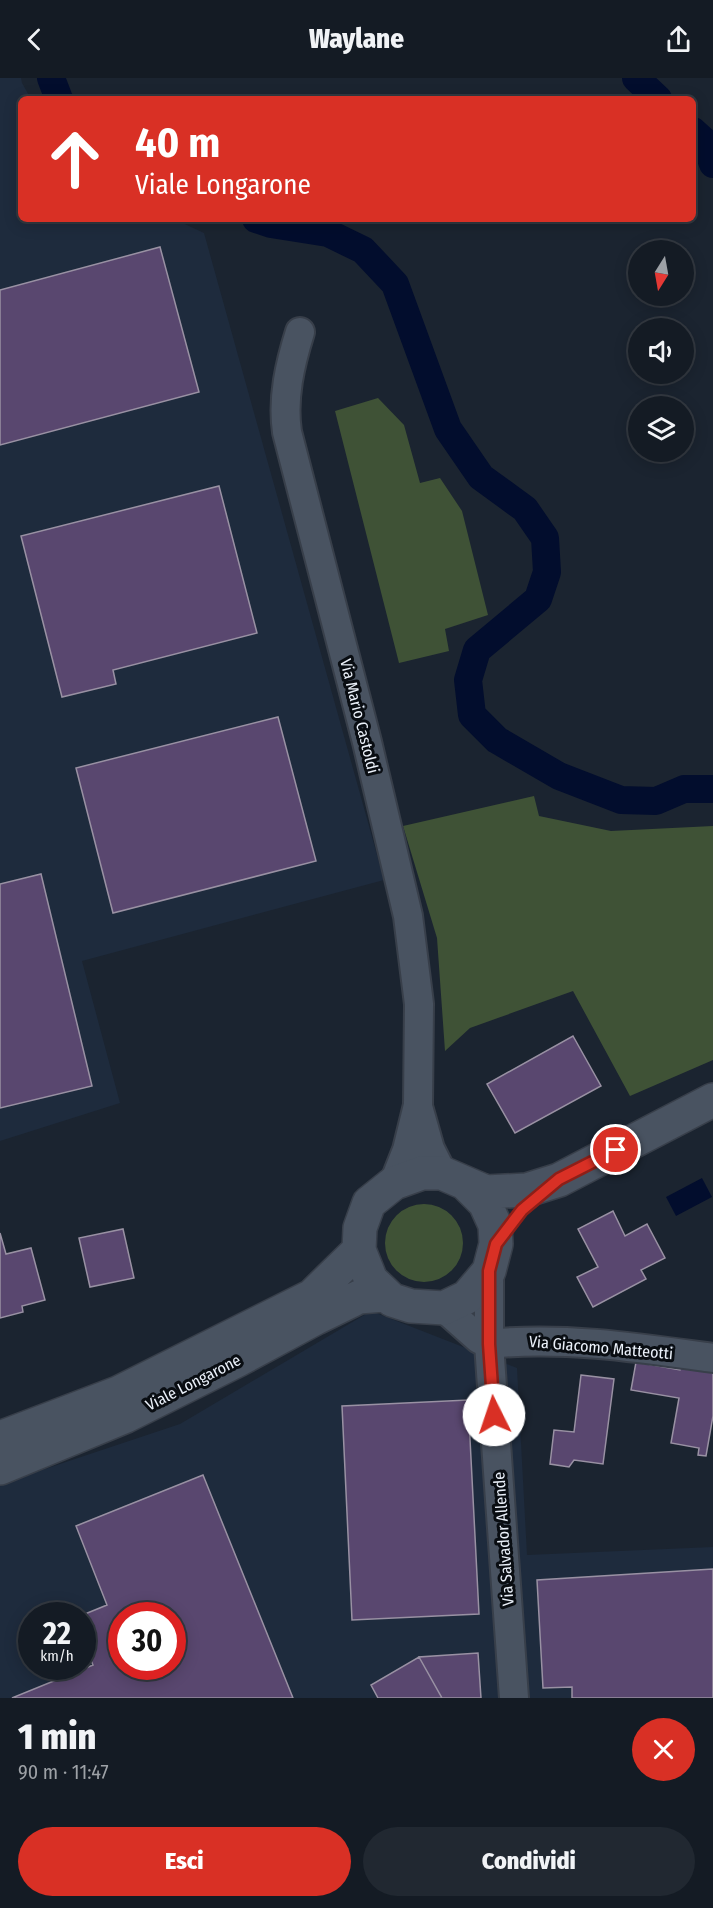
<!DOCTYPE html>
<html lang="it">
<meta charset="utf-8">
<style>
body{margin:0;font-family:"Fira Sans Condensed",sans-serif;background:#212831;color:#f1f3f6;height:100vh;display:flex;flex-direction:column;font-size:22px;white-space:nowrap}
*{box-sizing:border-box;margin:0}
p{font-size:20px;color:#9da1a6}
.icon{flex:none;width:33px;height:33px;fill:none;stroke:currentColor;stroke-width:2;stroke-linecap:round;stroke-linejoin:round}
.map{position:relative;height:1620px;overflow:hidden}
.panel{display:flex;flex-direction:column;background:#141b24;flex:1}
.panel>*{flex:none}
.hud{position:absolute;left:18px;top:18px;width:678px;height:126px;border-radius:9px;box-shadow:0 3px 15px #0003,0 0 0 2px #333941;background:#d93025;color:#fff;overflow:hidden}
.needle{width:39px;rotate:191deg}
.buttons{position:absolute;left:628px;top:162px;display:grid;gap:12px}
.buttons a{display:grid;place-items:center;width:66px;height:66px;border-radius:50%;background:#141b24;box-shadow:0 3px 15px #0003,0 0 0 2px #333941;font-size:30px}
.speed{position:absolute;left:18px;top:1524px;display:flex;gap:12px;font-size:30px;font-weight:700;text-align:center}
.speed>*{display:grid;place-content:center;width:78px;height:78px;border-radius:50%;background:#141b24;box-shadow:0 3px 15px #0003,0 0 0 2px #333941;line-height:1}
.speed small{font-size:15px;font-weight:400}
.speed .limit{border:9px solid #d22;background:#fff;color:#111}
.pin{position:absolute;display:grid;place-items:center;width:51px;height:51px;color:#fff;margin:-26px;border:3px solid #fff;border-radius:50%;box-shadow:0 2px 6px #0007}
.me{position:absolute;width:66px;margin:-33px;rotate:356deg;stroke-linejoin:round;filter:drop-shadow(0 0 4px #0008)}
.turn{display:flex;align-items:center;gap:21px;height:126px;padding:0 18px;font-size:27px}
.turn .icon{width:78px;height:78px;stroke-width:2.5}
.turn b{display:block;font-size:42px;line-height:51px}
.round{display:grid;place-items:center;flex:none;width:63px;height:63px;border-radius:32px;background:#212831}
.headline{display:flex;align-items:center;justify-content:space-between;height:102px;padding:0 18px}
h1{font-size:36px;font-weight:800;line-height:45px}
.cta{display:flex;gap:12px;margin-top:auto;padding:12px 18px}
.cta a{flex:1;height:69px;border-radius:36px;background:#d93025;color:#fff;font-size:24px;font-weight:800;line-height:69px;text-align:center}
.cta a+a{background:#212831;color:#f1f3f6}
header{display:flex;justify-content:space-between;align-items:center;height:78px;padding:0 18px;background:#141b24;font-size:27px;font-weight:800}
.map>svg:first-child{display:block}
.built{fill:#1e2b3d;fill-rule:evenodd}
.green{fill:#3f5236}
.water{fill:#020d2d}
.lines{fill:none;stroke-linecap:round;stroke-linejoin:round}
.canal{stroke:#020d2d;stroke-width:28}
.building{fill:#59476f;stroke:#9991a3;stroke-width:1.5;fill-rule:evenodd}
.street-casing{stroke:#383f4a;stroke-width:32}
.secondary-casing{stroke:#383f4a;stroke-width:36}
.street{stroke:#495361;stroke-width:28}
.secondary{stroke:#495361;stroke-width:33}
.route-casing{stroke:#8d1f18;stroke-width:15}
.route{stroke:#d93025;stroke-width:10}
.labels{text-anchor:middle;stroke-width:6;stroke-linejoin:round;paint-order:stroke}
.street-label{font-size:16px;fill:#ebf1fa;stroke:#090d12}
</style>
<header><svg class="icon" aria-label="back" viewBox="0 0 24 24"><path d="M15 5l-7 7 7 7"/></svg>Waylane<svg class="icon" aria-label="share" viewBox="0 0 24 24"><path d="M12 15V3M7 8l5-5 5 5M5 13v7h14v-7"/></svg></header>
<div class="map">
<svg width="713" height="1620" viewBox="0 0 713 1620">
<rect width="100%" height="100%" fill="#1b2430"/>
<path class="built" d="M0 0H21L22 5 31 21H21V141H174L204 155 384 802 82 883 120 1025 0 1063Z
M371 1233 517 1290 527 1477 713 1469V1620H0V1406L180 1346ZM32 1538H82V1588H32ZM122 1538H172V1588H122Z"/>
<path class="green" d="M378 320 404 347 420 405 440 400 462 433 488 537 445 551 449 573 399 585 335 333Z
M534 718 539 738 611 753 713 748V982L630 1018 573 913 470 950 445 973 437 860 403 748Z
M385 1165a39 39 0 1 1 78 0a39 39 0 1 1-78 0Z"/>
<path class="water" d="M702 1100 712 1119 676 1138 666 1119Z"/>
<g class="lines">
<path class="canal" d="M51 0 59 21
M636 0 658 21
M693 53 705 64 713 86
M256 141 271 146 328 155 363 172 395 206 448 351 481 399 525 431 545 460 547 494 538 521 477 572 468 602 472 637 497 662 559 698 621 722 656 723 684 711H713"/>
</g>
<path class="building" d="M160 169 199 314 0 367V212Z
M219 408 257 555 113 592 116 606 62 619 21 458Z
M278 639 316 783 113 835 76 690Z
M41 796 92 1008 0 1030V806Z
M573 958 601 1008 515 1055 487 1006Z
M613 1133 625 1158 647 1146 665 1180 641 1192 646 1201 593 1229 577 1199 598 1189 578 1151Z
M123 1151 134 1200 90 1209 79 1160Z
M0 1155 6 1176 31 1170 45 1222 22 1228 23 1234 0 1240Z
M636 1284 680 1292 681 1287 710 1292 713 1296V1338L706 1378 698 1377 699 1370 671 1365 679 1320 631 1312Z
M581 1297 614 1301 603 1386 574 1382 569 1389 550 1386 554 1352 574 1354Z
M468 1322 479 1536 352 1542 342 1328Z
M203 1397 293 1620H12L93 1587 82 1561V1538H80L107 1527 76 1448ZM122 1538H172V1588H122Z
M713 1491V1620H572V1609L543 1610 537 1502Z
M478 1575 481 1620H442L419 1579Z
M419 1579 442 1620H378L371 1607Z"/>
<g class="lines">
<defs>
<path id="street" d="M300 254C290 286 282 320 287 354L367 664 408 838 419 926 418 1027 407 1072 394 1105
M419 1032 430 1071 442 1095
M489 1193V1266L514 1620
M444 1230 479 1261 489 1266
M489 1266C561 1258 641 1270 713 1280"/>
<path id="secondary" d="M466 1106 485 1125 495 1147 496 1166 489 1193 467 1219 444 1230 411 1228 392 1222 371 1202 359 1172 360 1150 369 1125 394 1105 422 1095H442L486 1114 527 1112 559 1102 713 1022
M0 1360 118 1315 312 1218 359 1172
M0 1390 126 1338 238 1282 316 1240 359 1219 384 1217"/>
</defs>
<use href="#street" class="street-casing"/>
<use href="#secondary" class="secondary-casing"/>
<use href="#street" class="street"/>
<use href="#secondary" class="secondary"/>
</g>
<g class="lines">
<defs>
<path id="route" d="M494 1337 489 1266V1193L496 1166 522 1132 559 1101 616 1072"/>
</defs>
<use href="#route" class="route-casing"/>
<use href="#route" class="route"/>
</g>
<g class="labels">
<g class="street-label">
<text transform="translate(360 638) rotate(76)" y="6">Via Mario Castoldi</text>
<text transform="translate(601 1269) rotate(5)" y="6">Via Giacomo Matteotti</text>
<text transform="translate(193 1304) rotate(-27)" y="6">Viale Longarone</text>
<text transform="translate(503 1461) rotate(-94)" y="6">Via Salvador Allende</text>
</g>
</g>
</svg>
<div class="buttons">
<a><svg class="needle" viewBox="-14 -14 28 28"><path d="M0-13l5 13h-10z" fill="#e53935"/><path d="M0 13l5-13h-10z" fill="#9da1a6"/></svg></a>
<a><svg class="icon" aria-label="sound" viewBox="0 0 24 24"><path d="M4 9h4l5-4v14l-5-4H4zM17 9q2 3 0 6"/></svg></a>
<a><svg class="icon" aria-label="layers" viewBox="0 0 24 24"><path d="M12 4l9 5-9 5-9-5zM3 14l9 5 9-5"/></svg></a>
</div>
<div class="speed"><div>22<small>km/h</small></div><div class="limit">30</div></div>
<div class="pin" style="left:616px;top:1072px;background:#d93025"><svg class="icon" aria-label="arrive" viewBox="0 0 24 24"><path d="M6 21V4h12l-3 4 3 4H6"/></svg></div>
<svg class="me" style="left:494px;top:1337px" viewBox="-20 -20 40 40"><circle r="19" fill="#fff"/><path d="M0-13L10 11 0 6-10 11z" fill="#d93025"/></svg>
<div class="hud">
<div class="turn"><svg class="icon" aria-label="ahead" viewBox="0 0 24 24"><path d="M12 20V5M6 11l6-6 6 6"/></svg><div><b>40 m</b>Viale Longarone</div></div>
</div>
</div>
<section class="panel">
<div class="headline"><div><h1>1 min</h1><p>90 m · 11:47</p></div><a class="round" style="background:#d93025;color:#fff"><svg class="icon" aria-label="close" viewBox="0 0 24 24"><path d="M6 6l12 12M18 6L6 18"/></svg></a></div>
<div class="cta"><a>Esci</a><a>Condividi</a></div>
</section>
